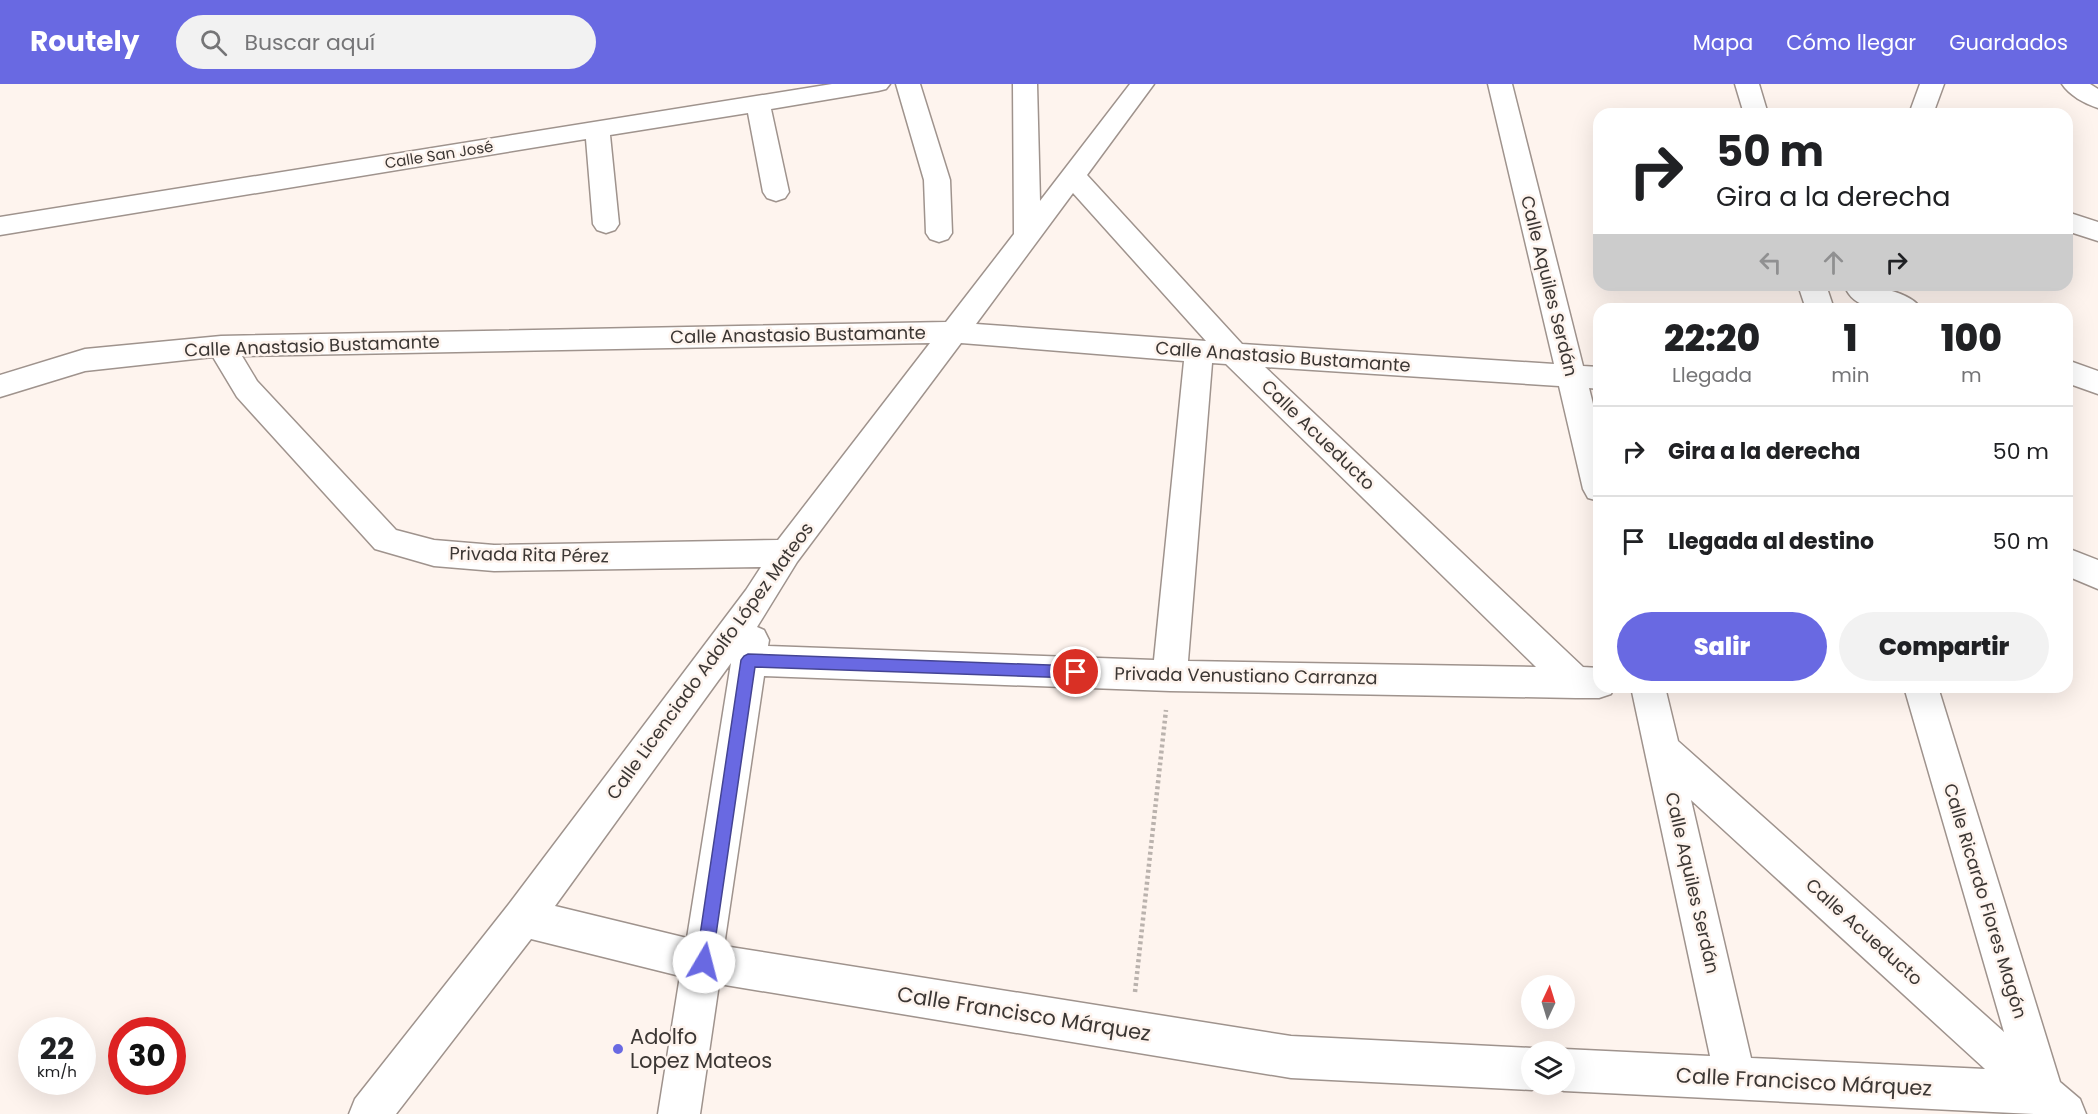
<!DOCTYPE html>
<html lang="es">
<meta charset="utf-8">
<style>
body{margin:0;font-family:Poppins,sans-serif;background:#f2f2f2;color:#202124;height:100vh;display:flex;flex-direction:column;font-size:22px;white-space:nowrap}
*{box-sizing:border-box;margin:0}
p{font-size:20px;color:#757577}
.icon{flex:none;width:33px;height:33px;fill:none;stroke:currentColor;stroke-width:2;stroke-linecap:round;stroke-linejoin:round}
.map{position:relative;flex:1;overflow:hidden}
.panel{position:absolute;left:1593px;top:219px;width:480px;height:390px;display:flex;flex-direction:column;background:#fff;border-radius:18px;box-shadow:0 6px 24px #0002}
.panel>*{flex:none}
.banner{position:absolute;left:1593px;top:24px;width:480px;height:183px;border-radius:18px;box-shadow:0 6px 24px #0002;background:#fff;color:#202124;overflow:hidden}
.needle{width:39px;rotate:4deg}
.controls{position:absolute;left:1521px;top:891px;display:grid;gap:12px}
.controls a{display:grid;place-items:center;width:54px;height:54px;border-radius:50%;background:#fff;box-shadow:0 6px 24px #0002;font-size:30px}
.speed{position:absolute;left:18px;top:933px;display:flex;gap:12px;font-size:30px;font-weight:700;text-align:center}
.speed>*{display:grid;place-content:center;width:78px;height:78px;border-radius:50%;background:#fff;box-shadow:0 6px 24px #0002;line-height:1}
.speed small{font-size:15px;font-weight:400}
.speed .limit{border:9px solid #d22;background:#fff;color:#111}
.pin{position:absolute;display:grid;place-items:center;width:51px;height:51px;color:#fff;margin:-26px;border:3px solid #fff;border-radius:50%;box-shadow:0 2px 6px #0007}
.me{position:absolute;width:66px;margin:-33px;rotate:8deg;stroke-linejoin:round;filter:drop-shadow(0 0 4px #0008)}
.turn{display:flex;align-items:center;gap:21px;height:126px;padding:0 24px;font-size:27px}
.turn .icon{width:78px;height:78px;stroke-width:2.5}
.turn b{display:block;font-size:42px;line-height:51px}
.lanes{display:flex;align-items:center;height:57px;padding:0 24px;background:#0003;justify-content:center;gap:30px;direction:ltr}
.lanes .off{opacity:.35}
.eta{display:flex;justify-content:space-evenly;align-items:center;height:102px;text-align:center}
.eta b{font-size:36px;font-weight:800;line-height:42px}
.primary-button{display:flex;gap:12px;margin-top:auto;padding:12px 24px}
.primary-button a{flex:1;height:69px;border-radius:36px;background:#6969e2;color:#fff;font-size:24px;font-weight:800;line-height:69px;text-align:center}
.primary-button a+a{background:#f2f2f2;color:#202124}
ul{padding:0;list-style:none}
li{display:flex;align-items:center;gap:18px;height:90px;padding:0 24px;border-top:2px solid #e0e0e0}
li div{flex:1}
li b{display:block;font-size:22px}
li em{font-style:normal}
header{display:flex;align-items:center;gap:36px;box-sizing:border-box;height:84px;padding:0 30px;background:#6969e2;color:#fff}
header strong{font-size:28px}
nav{display:flex;gap:33px;margin-inline-start:auto;font-size:21px}
.search{width:420px;height:54px;background:#f2f2f2;display:flex;align-items:center;gap:15px;box-sizing:border-box;padding:0 21px;border-radius:33px;color:#757577;font-size:22px}
.map>svg:first-child{display:block}
.lines{fill:none;stroke-linecap:round;stroke-linejoin:round}
.street-casing{stroke:#9f938d;stroke-width:3}
.path{stroke:#bab2ad;stroke-width:4.5;stroke-dasharray:3 3;stroke-linecap:butt}
.street{fill:#fff;fill-rule:evenodd}
.route{fill:#6969e2;stroke:#444493;stroke-width:1.5}
.poi-dot{fill:#6969e2;stroke:#fef4ee;stroke-width:2}
.labels{text-anchor:middle;stroke-width:5;stroke-linejoin:round;paint-order:stroke}
.far-street-label{font-size:15px;fill:#3c3734;stroke:#fef4ee}
.street-label{font-size:18px;fill:#3c3734;stroke:#fef4ee}
.near-street-label{font-size:21px;fill:#3c3734;stroke:#fef4ee}
.near-poi-label{font-size:21px;fill:#3c3734;stroke:#fef4ee;text-anchor:start}
</style>
<header>
<strong>Routely</strong>
<div class="search"><svg class="icon" aria-label="search" viewBox="0 0 24 24"><circle cx="10" cy="10" r="6"/><path d="M15 15l6 6"/></svg>Buscar aquí</div>
<nav><a>Mapa</a><a>Cómo llegar</a><a>Guardados</a></nav>
</header>
<div class="map">
<svg width="2098" height="1030" viewBox="0 0 2098 1030">
<rect width="100%" height="100%" fill="#fef4ee"/>
<g class="lines">
<defs>
<path id="street" d="M832 0H890L886 5 878 7 771 25 789 108 785 114 776 117 767 114 763 108 748 29 610 51 619 140 615 146 606 149 597 146 593 140 586 55 0 151V133Z
M896 0H920L950 96 952 149 948 155 939 158 930 155 926 149 924 96Z
M1013 0H1037L1040 117 1130 0H1154L1087 91 1242 260 1554 280 1488 0H1512L1583 282 1599 283V305L1589 304 1599 344V417L1588 414 1583 405 1559 302 1265 283 1583 583 1599 584V603H1614L1611 610 1599 614H1576L1170 607 764 592 724 862 1291 952 1532 964 1540 968H1532V1000H1544L1532 1006 1291 994 719 900 700 1030H658L680 892 531 855 396 1030H349L355 1015 509 820 746 506 761 483 494 487 434 482 375 465 237 313 213 273 85 287 0 313V291L85 265 221 252 946 238 1014 150ZM1073 109 1206 257 976 240ZM930 259 778 456 494 461 434 456 396 446 257 297 242 272ZM961 259 1184 277 1154 576 768 562 769 556 764 546 757 543 797 478ZM1212 279 1226 280 1536 583 1188 577ZM731 579 687 854 555 822Z
M1735 0H1759L1768 30H1744Z
M1920 0H1944L1933 30H1909Z
M2062 0H2090L2098 5V24C2085 20 2069 11 2062 0Z
M2067 128 2098 138V157L2067 147Z
M1798 201H1826L1834 225H1806Z
M1851 201C1870 201 1911 207 1921 225 1898 225 1860 230 1847 207Z
M2067 276 2098 287V310L2067 299Z
M2067 464 2098 476V505L2067 492Z
M1631 603H1665L1678 657 2004 948 1904 603H1938L2060 998 2080 1015 2086 1030H2034L1564 1007 1549 1001 1564 1000V968H1559L1564 965 1710 972ZM1691 716 1985 985 1751 974Z"/>
</defs>
<use href="#street" class="street-casing"/>
<path class="path" d="M1135 908 1166 626"/>
<use href="#street" class="street"/>
</g>
<path class="route" d="M748 570 1076 582 1081 584 1083 588 1081 593 1076 594 755 583 712 878 710 884 704 886 698 884 696 878 741 576 744 572Z"/>
<circle class="poi-dot" cx="618" cy="965" r="6"/>
<g class="labels">
<g class="far-street-label">
<text transform="translate(439 71) rotate(-9)" y="5">Calle San José</text>
</g>
<g class="street-label">
<text transform="translate(1549 202) rotate(76)" y="6">Calle Aquiles Serdán</text>
<text transform="translate(798 251) rotate(-1)" y="6">Calle Anastasio Bustamante</text>
<text transform="translate(312 262) rotate(-2)" y="6">Calle Anastasio Bustamante</text>
<text transform="translate(1283 273) rotate(4)" y="6">Calle Anastasio Bustamante</text>
<text transform="translate(1318 351) rotate(44)" y="6">Calle Acueducto</text>
<text transform="translate(529 471) rotate(1)" y="6">Privada Rita Pérez</text>
<text transform="translate(710 577) rotate(-54)" y="6">Calle Licenciado Adolfo López Mateos</text>
<text transform="translate(1246 592) rotate(1)" y="6">Privada Venustiano Carranza</text>
<text transform="translate(1692 799) rotate(77)" y="6">Calle Aquiles Serdán</text>
<text transform="translate(1985 817) rotate(73)" y="6">Calle Ricardo Flores Magón</text>
<text transform="translate(1864 848) rotate(42)" y="6">Calle Acueducto</text>
</g>
<g class="near-street-label">
<text transform="translate(1024 930) rotate(9)" y="7">Calle Francisco Márquez</text>
<text transform="translate(1804 998) rotate(3)" y="7">Calle Francisco Márquez</text>
</g>
<g class="near-poi-label">
<text x="630" y="960">Adolfo<tspan x="630" dy="24">Lopez Mateos</tspan></text>
</g>
</g>
</svg>
<div class="controls">
<a><svg class="needle" viewBox="-14 -14 28 28"><path d="M0-13l5 13h-10z" fill="#e53935"/><path d="M0 13l5-13h-10z" fill="#757577"/></svg></a>
<a><svg class="icon" aria-label="layers" viewBox="0 0 24 24"><path d="M12 4l9 5-9 5-9-5zM3 14l9 5 9-5"/></svg></a>
</div>
<div class="speed"><div>22<small>km/h</small></div><div class="limit">30</div></div>
<div class="pin" style="left:1076px;top:588px;background:#d93025"><svg class="icon" aria-label="arrive" viewBox="0 0 24 24"><path d="M6 21V4h12l-3 4 3 4H6"/></svg></div>
<svg class="me" style="left:704px;top:878px" viewBox="-20 -20 40 40"><circle r="19" fill="#fff"/><path d="M0-13L10 11 0 6-10 11z" fill="#6969e2"/></svg>
<div class="banner">
<div class="turn"><svg class="icon" aria-label="right" viewBox="0 0 24 24"><path d="M7 20v-9h11M14 6l5 5-5 5"/></svg><div><b>50 m</b>Gira a la derecha</div></div>
<div class="lanes"><svg class="icon off" aria-label="left" viewBox="0 0 24 24"><path d="M17 20v-9H6M10 6l-5 5 5 5"/></svg><svg class="icon off" aria-label="ahead" viewBox="0 0 24 24"><path d="M12 20V5M6 11l6-6 6 6"/></svg><svg class="icon" aria-label="right" viewBox="0 0 24 24"><path d="M7 20v-9h11M14 6l5 5-5 5"/></svg></div>
</div>
<section class="panel">
<div class="eta">
<div><b>22:20</b><p>Llegada</p></div>
<div><b>1</b><p>min</p></div>
<div><b>100</b><p>m</p></div>
</div>
<ul>
<li><svg class="icon" aria-label="right" viewBox="0 0 24 24"><path d="M7 20v-9h11M14 6l5 5-5 5"/></svg><div><b>Gira a la derecha</b></div><em>50 m</em></li>
<li><svg class="icon" aria-label="arrive" viewBox="0 0 24 24"><path d="M6 21V4h12l-3 4 3 4H6"/></svg><div><b>Llegada al destino</b></div><em>50 m</em></li>
</ul>
<div class="primary-button"><a>Salir</a><a>Compartir</a></div>
</section>
</div>
